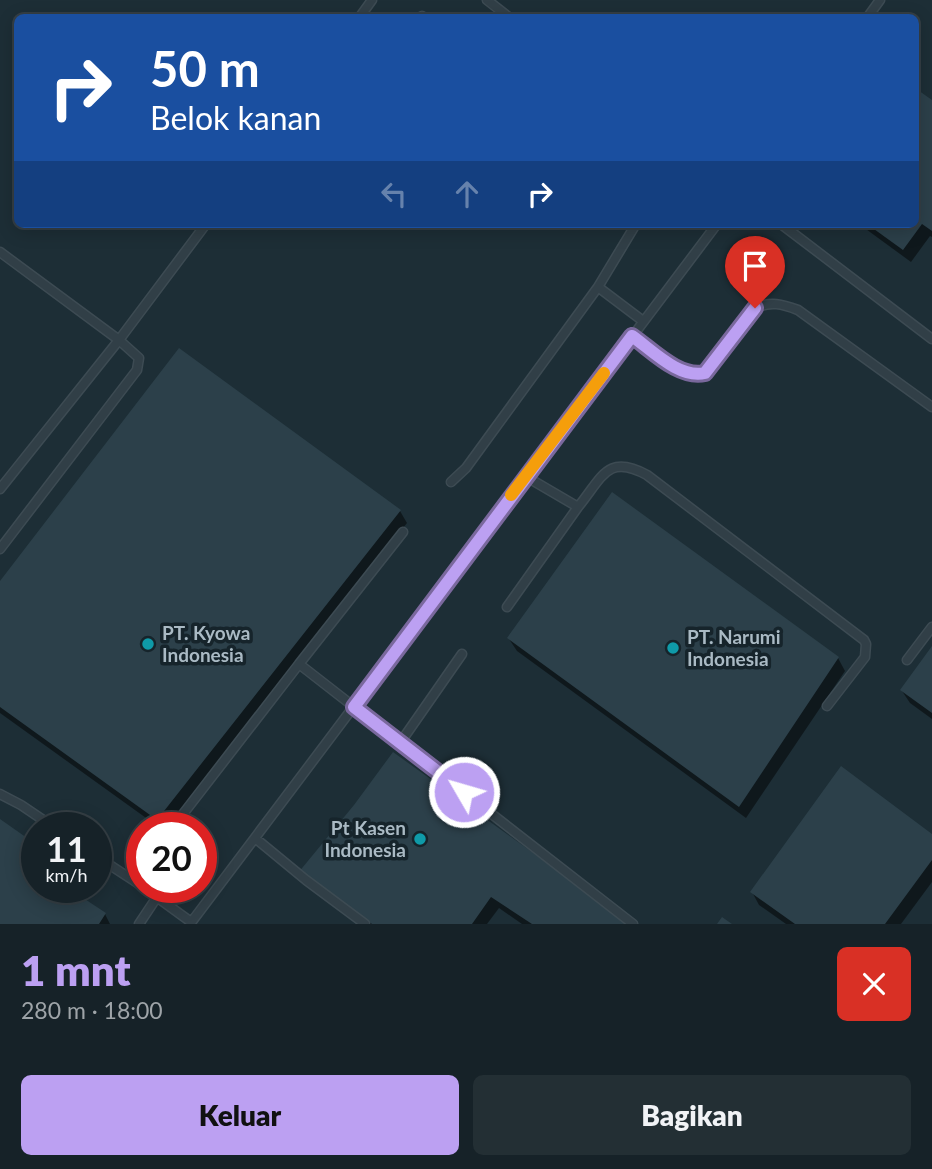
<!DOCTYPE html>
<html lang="id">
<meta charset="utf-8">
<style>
body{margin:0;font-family:Lato,sans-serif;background:#232f34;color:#f1f3f6;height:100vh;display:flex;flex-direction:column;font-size:26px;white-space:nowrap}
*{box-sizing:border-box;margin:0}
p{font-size:23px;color:#9ea4a8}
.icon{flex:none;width:38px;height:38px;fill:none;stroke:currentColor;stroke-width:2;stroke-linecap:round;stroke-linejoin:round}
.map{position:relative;height:924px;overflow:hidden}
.sheet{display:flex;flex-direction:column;background:#162228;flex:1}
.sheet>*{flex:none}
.top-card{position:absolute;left:14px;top:14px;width:905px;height:214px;border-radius:10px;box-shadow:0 4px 18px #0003,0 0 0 2px #353f45;background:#1a4fa0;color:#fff;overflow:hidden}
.speed{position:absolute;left:21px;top:812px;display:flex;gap:14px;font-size:35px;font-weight:700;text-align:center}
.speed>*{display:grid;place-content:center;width:91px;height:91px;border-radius:50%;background:#162228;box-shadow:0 4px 18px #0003,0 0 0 2px #353f45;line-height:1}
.speed small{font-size:18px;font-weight:400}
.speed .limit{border:10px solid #d22;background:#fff;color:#111}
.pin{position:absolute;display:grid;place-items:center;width:60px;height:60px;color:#fff;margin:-72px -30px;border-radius:50% 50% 50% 0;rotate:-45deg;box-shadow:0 0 7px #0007}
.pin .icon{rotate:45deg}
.me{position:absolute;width:77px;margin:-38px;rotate:308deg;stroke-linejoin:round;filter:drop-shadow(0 0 5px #0008)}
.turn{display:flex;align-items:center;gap:24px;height:147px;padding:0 21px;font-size:32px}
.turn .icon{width:91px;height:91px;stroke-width:2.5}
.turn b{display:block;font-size:49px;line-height:60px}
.lanes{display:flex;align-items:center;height:66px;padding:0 21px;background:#0003;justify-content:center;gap:35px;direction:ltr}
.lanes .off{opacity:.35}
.round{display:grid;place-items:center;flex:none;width:74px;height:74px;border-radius:10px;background:#232f34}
.head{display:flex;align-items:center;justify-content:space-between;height:119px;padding:0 21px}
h1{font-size:42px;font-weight:800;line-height:52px;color:#bca0f2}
.cta{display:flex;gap:14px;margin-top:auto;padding:14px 21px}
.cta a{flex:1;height:80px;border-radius:10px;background:#bca0f2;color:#111;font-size:28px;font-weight:800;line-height:80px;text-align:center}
.cta a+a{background:#232f34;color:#f1f3f6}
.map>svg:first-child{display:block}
.shadow{fill:#0007}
.building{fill:#2c404a}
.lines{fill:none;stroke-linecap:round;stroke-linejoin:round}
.service-casing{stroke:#3d4b53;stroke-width:11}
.service{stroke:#313f47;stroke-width:8}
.route-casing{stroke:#7a689d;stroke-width:18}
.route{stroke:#bca0f2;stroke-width:12}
.slow{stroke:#f59e0b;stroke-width:12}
.culture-dot{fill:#0f9aa8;stroke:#16242b;stroke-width:2.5}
.labels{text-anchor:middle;stroke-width:7;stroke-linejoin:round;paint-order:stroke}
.poi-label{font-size:19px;font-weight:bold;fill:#aabac4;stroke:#16242b;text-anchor:start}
</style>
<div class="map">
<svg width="932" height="924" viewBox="0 0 932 924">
<rect width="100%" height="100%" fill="#1d2e36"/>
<path class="shadow" d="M932 102V237L930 236 911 262 859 224H915Z
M400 511 407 523 168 828H160L0 713V584Z
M509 639 838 658 845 671 746 818 517 651Z
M932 649V719L910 703 902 691Z
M356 806 628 924H522L499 908 487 924H363Z
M0 821 37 887H84L86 890 81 899 105 914 110 924H0Z
M932 837V882L901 924H786L759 905 752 892Z"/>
<path class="building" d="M915 88 932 100V231L922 224 903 250 867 224H915Z
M179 348 401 510 157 820 0 707V581Z
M612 492 839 657 739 807 507 638Z
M932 646V713L900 690Z
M393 752 629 922 627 924H532L491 897 472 924H372L298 873 354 805Z
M841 766 932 834V860L885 924H795L750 892Z
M0 819 37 845V887H73L71 890 106 913 99 924H0Z
M722 917 732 924H717Z"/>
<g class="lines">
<defs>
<path id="service" d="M487 0 510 18
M422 16 424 18
M359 18 372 0
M867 18 880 0
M636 224 598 287 643 321
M781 224 932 339
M0 252 119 340 139 358 137 370 0 549
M632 336C653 350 679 379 706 373L755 308C771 301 782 304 798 310L932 407
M451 482 466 468 598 287
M0 489 119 340 206 224
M578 507C602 478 607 453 647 475L864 640 866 644 865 657 827 706
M403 532 299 664 633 924
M507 607 578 507 525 476
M907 660 932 627
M400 743 462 654
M0 794 21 805 55 828
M176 823 299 664
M255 838 306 880 365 924
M96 856 142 886
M143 887 191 922
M139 924 157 897
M190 924 717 224"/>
</defs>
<use href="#service" class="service-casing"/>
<use href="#service" class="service"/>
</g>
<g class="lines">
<defs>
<path id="route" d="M464 792 354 707 632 336C652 350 679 379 705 373L755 308"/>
</defs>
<use href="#route" class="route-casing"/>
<use href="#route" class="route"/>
<path class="slow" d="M511 495 604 373"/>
</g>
<g class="culture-dot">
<circle cx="148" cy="644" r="7"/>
<circle cx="673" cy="648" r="7"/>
<circle cx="420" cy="839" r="7"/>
</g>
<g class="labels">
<g class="poi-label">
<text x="162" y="640">PT. Kyowa<tspan x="162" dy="22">Indonesia</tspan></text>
<text x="687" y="644">PT. Narumi<tspan x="687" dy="22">Indonesia</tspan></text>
<text x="406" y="835" text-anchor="end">Pt Kasen<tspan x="406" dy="22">Indonesia</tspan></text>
</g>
</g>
</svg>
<div class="speed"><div>11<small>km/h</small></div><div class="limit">20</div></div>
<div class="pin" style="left:755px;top:308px;background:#d93025"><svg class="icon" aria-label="arrive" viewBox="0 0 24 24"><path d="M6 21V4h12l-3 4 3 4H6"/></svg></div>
<svg class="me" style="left:464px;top:792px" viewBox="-20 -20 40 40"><circle r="17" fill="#bca0f2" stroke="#fff" stroke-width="3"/><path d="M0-11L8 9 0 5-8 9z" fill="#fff"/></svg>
<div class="top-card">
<div class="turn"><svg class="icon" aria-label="right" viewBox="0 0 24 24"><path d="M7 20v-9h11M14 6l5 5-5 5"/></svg><div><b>50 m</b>Belok kanan</div></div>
<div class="lanes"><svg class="icon off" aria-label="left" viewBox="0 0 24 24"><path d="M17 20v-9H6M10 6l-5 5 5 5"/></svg><svg class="icon off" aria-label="ahead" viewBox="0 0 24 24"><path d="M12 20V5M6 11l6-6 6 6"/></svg><svg class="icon" aria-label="right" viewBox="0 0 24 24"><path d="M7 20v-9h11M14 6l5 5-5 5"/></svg></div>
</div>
</div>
<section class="sheet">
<div class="head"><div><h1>1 mnt</h1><p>280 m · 18:00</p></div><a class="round" style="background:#d93025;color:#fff"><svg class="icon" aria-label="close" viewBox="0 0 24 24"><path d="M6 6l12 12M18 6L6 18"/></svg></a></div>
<div class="cta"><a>Keluar</a><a>Bagikan</a></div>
</section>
